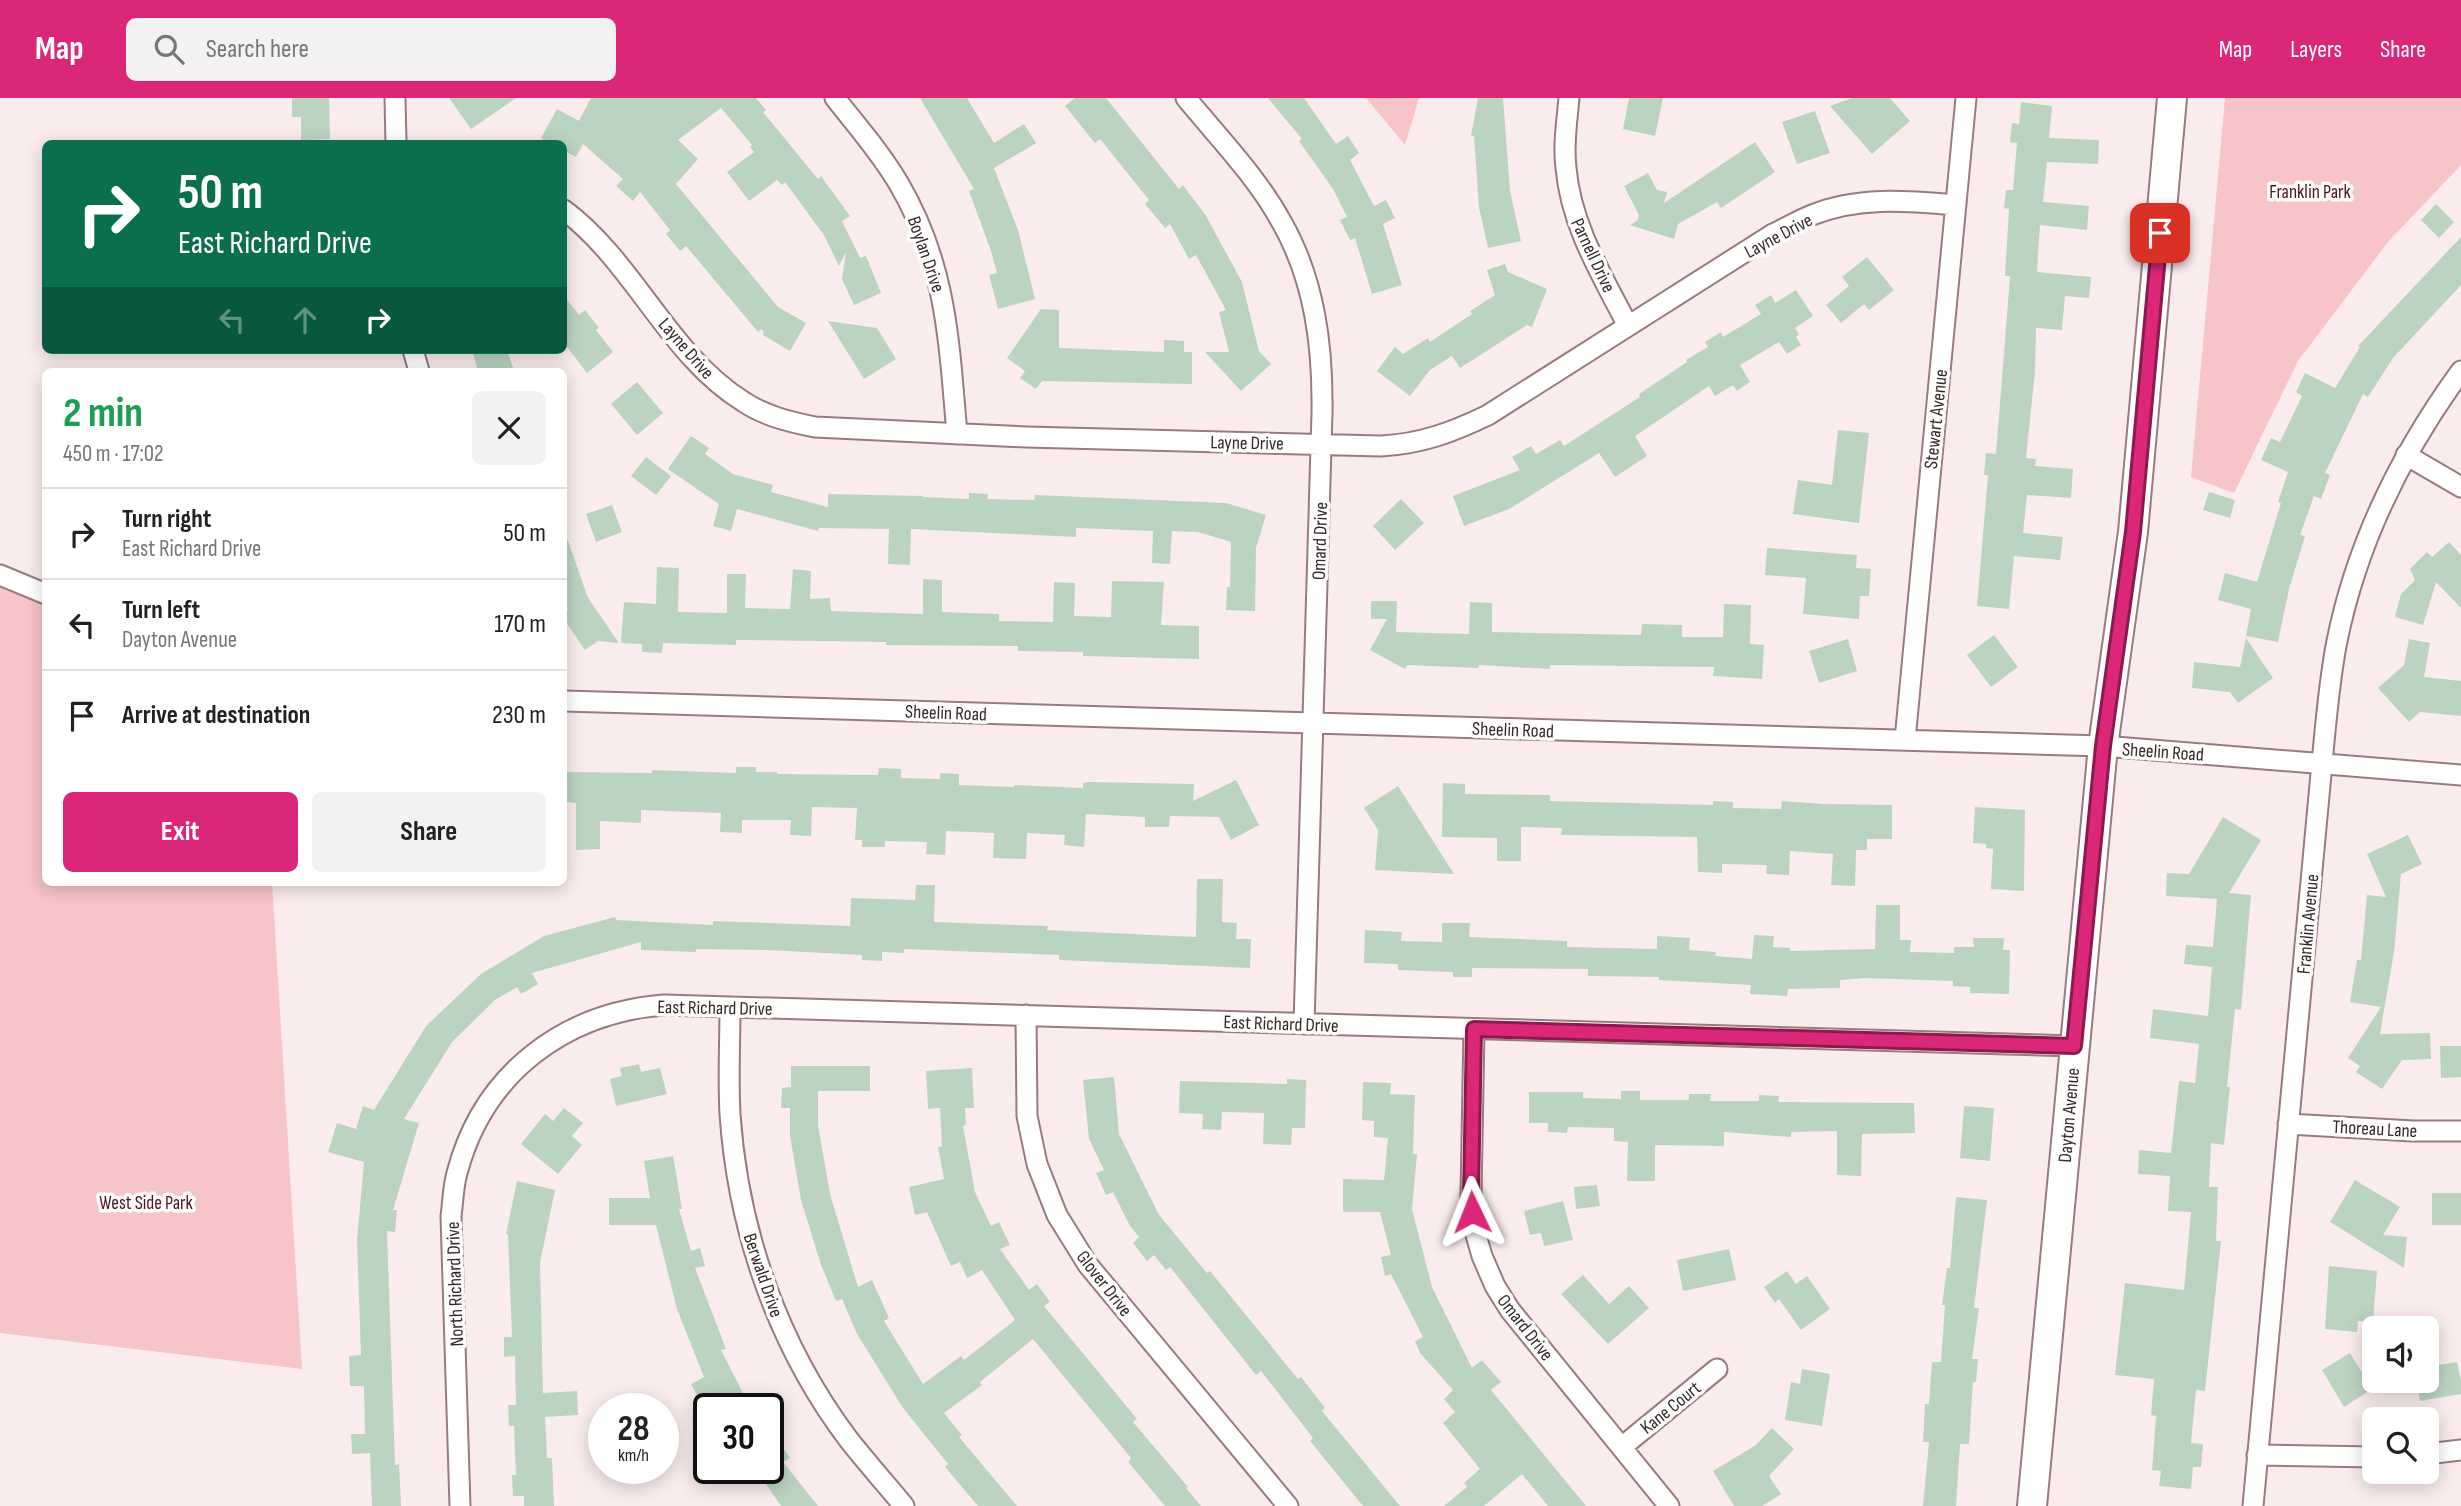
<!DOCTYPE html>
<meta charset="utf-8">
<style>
body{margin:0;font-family:"Sofia Sans Condensed",sans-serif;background:#f2f2f2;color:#222;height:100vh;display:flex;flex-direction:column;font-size:26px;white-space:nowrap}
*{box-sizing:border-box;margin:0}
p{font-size:23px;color:#767676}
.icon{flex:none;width:38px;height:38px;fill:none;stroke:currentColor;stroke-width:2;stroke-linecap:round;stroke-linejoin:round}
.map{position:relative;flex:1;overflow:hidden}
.sheet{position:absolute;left:42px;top:270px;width:525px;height:518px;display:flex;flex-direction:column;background:#fff;border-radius:10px;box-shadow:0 4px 18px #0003}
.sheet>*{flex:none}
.top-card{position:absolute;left:42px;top:42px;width:525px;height:214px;border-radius:10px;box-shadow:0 4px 18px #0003;background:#0b6e4f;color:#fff;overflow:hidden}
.tools{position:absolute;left:2362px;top:1218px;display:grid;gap:14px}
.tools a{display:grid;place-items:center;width:77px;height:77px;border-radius:10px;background:#fff;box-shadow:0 4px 18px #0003;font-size:35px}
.speed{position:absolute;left:588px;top:1295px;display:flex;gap:14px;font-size:35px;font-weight:700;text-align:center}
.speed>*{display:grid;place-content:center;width:91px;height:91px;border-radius:50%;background:#fff;box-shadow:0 4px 18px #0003;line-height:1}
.speed small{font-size:18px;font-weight:400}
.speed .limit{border:4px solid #111;border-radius:10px;background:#fff;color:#111}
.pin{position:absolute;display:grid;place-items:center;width:60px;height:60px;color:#fff;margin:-30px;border-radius:14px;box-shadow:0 4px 10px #0006}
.me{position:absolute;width:77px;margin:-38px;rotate:358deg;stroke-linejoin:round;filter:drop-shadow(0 0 5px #0008)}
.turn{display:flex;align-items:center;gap:24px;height:147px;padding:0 21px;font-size:32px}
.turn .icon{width:91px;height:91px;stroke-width:2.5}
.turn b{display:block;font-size:49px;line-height:60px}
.lanes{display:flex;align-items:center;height:66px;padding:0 21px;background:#0003;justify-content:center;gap:35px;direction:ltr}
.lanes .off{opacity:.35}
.round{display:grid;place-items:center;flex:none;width:74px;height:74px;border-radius:10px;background:#f2f2f2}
.headline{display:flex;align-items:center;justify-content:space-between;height:119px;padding:0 21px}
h1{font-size:42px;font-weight:700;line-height:52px;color:#1e9e55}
.button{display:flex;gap:14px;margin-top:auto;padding:14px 21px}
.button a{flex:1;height:80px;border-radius:10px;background:#db2777;color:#fff;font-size:28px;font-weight:700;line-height:80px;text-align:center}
.button a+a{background:#f2f2f2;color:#222}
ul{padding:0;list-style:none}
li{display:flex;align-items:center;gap:21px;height:91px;padding:0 21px;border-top:2px solid #e0e0e0}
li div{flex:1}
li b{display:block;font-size:26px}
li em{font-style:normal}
header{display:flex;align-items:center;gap:42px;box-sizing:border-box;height:98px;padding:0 35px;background:#db2777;color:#fff}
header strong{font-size:33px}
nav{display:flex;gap:38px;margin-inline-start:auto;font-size:24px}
.search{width:490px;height:63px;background:#f2f2f2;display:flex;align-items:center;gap:18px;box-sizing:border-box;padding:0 24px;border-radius:10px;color:#767676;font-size:26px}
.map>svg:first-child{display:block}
.green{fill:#f7c4c8}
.building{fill:#bbd4c0}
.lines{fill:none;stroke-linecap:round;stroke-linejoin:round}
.street-casing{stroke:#9a7b7d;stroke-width:23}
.secondary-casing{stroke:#9a7b7d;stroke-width:32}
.street{stroke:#fff;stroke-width:19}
.secondary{stroke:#fff;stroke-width:28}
.route-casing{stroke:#8e194d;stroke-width:18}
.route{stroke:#db2777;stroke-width:12}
.labels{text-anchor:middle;stroke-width:7;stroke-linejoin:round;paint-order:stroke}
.park-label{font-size:19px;fill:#51111e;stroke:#fdfdfd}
.street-label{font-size:19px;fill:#36292a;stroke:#fdfdfd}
</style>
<header>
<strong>Map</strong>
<div class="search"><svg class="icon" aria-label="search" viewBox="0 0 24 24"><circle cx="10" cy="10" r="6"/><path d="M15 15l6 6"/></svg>Search here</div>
<nav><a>Map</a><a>Layers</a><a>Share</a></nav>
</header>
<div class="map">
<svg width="2461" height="1408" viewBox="0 0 2461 1408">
<rect width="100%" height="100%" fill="#faeced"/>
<path class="green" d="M1366 0H1419L1405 47Z
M2225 0H2461V67L2388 144 2298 263 2234 395 2191 379Z
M0 477 45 500 46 784H272L302 1271 0 1235Z"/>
<path class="building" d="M292 0H329L330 41 301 42V19H292Z
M449 0H516L471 31Z
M591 0H756L766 12 763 14 818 81 821 78 850 118 842 123 860 160 866 158 881 195 854 207 842 181 846 154 839 168 824 137 785 84 782 87 777 82 749 103 727 74 754 54 750 49 752 47 721 10 678 42 698 61 676 86 778 209 806 225 790 253 763 237 764 234 761 231 758 234 686 148 680 153 666 136 670 132 640 94 633 103 616 88 623 81 583 46 576 59 564 53V46H550L541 40 557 11 579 23Z
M920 0H967L994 45 1024 26 1036 45 994 70 1018 132 1035 201 998 211 989 177 997 175 991 153 969 93 974 91Z
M1075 0H1106L1179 91 1183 87 1206 118 1242 184 1259 253 1271 266 1241 293 1205 254H1229L1219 214 1226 212 1196 157 1189 161 1170 126 1165 130 1145 106 1149 102 1100 41 1095 45 1065 8Z
M1268 0H1304L1336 46 1348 38 1359 55 1350 62 1374 108 1386 102 1395 120 1383 126 1402 187 1372 196 1355 140 1350 142 1340 122 1347 119 1333 91 1299 43 1302 41Z
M1478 0H1503L1510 93 1521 143 1488 150 1479 110 1474 38H1471Z
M1629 0H1663L1655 38 1623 31Z
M1852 0H1890L1910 23 1872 56 1830 8Z
M2021 4 2052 8 2049 40 2099 42 2098 66 2047 64 2043 104 2089 108 2087 132 2040 127 2037 174 2091 179 2089 200 2065 198 2062 232 2036 230 2035 274 2026 360 2036 361 2035 368 2073 371 2071 400 2027 397 2023 435 2063 439 2060 462 2014 458 2009 511 1977 508 1988 377H1984L1986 355 1996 356 2010 178H2005L2009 111 2004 110 2006 92H2013L2017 45 2010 44 2012 25 2019 26Z
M1815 13 1830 55 1797 66 1782 24Z
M1755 44 1775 74 1721 110 1717 104 1678 126 1674 141 1630 127 1638 122 1639 117 1624 88 1648 75 1657 92 1667 94 1664 105Z
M2436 106 2454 124 2439 140 2421 122Z
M2461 139V187L2393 260 2368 299 2363 296 2325 375 2330 377 2321 401 2314 398 2300 437 2305 438 2289 491 2278 544 2246 538 2251 511 2218 502 2225 475 2257 484 2281 405 2278 404 2288 374 2261 362 2271 340 2280 344 2302 298 2296 294 2305 275 2335 290 2360 249 2358 248Z
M1867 159 1894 192 1869 212 1864 206 1841 225 1826 207 1849 188 1842 179Z
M1505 166 1508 174 1547 191 1532 229 1527 227 1460 270 1452 258 1430 272 1410 298 1377 273 1395 249 1403 256 1428 240 1430 244 1472 216 1470 213 1495 197 1487 172Z
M1796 192 1813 218 1795 230 1799 236 1796 239 1801 247 1787 256 1779 244 1740 267 1750 284 1737 293 1733 287 1715 298 1709 288 1635 338 1647 358 1615 379 1599 355 1509 411 1464 428 1453 398 1520 372 1512 359 1531 348 1536 356 1560 342 1564 348 1640 299 1639 296 1687 264 1686 262 1708 249 1705 244 1721 234 1723 239 1761 216 1755 207 1771 197 1775 205Z
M564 198 579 217 585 212 599 230 596 232 613 254 587 275 564 245Z
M1041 211 1059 212V250L1164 254V242L1184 243V254H1192V286L1042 283 1036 291 1020 280 1025 273 1007 260Z
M828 223 877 230 896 261 864 281Z
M472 252H507L514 273H478Z
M637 284 663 315 637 337 611 306Z
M1838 332 1869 335 1859 425 1793 416 1798 382 1832 387Z
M691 338 709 350 705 356 733 376 773 387 771 394 828 409V396L923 398V399L969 401V395L988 396 987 401 1034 402 1035 397 1226 405 1266 417 1256 450 1255 513 1226 512 1227 489H1230L1231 444 1198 434 1172 433 1170 466 1152 465 1153 433 1076 430V439L911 431 910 467 888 466 889 431 819 430 818 433 737 411 731 433 713 428 719 406 668 371Z
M646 359 671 378 656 397 631 378Z
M2209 394 2235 402 2230 420 2203 412Z
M1401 401 1424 425 1395 452 1373 428Z
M612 407 622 434 596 444 586 416Z
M566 437 588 500 619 545 598 543 585 552 564 521V514L568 511 564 499V438Z
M2449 444 2461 457V510L2436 484 2423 527 2395 519 2401 496 2415 482 2410 471 2427 454 2432 459Z
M1767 450 1857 457 1856 470 1871 471 1869 498H1860L1859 521 1803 516 1806 480 1765 477Z
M657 469 679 470 678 514 727 515V476H746L745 510 790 511 793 471 811 473 810 501 830 500 831 513 923 516V481L942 482V514L999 516V523L1053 524 1054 484 1075 485 1074 518 1111 519 1112 483 1164 484 1161 527 1199 528V561L1083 558V554L1018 553V548L886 547V544L736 542V547L663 545 662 555 642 554V546L621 545 624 504 656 506Z
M1371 503H1397L1396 534 1469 536 1470 504 1492 505V534L1641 537 1642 526 1682 527V539H1723L1724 506 1751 507 1750 546 1764 547 1762 581 1713 578 1714 569 1550 567V571L1479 567 1478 570 1407 567 1405 571 1370 552 1387 521H1371Z
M1994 537 2018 569 1991 589 1967 557Z
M2246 540 2273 580 2238 605 2230 594 2192 590 2194 564 2240 569Z
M1848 541 1857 573 1819 585 1809 553Z
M2409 541 2430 545 2424 579 2461 583V618L2420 614 2409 624 2378 590 2404 567Z
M736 669H756V674H777V676L878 677 879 670 901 671V680L940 681V675L959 676V687L1014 689V687L1083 690V685L1090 684 1194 686 1193 703 1236 682 1259 727 1231 742 1219 719 1170 718 1169 729H1145V719L1086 716 1084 749 1064 747 1065 737 1027 735 1026 761 993 760 994 735 946 733 945 757 926 756 927 744 885 743V749H862V742H855L857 710 812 709 811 738 790 737 791 722H742V735L720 734 721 715 641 712V725L600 723V751L576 752V705L564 704V674L652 675V672L736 675Z
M1443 685 1465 686V696L1550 697V703L1713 707V703L1733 704V710L1781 711 1782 703 1824 706 1892 707V741H1867V752H1856L1855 788 1831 787 1833 756 1790 753 1789 777 1766 776 1767 767 1722 766V775L1698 774 1697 739 1561 737 1562 730 1521 729V763H1497V740L1442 739Z
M1398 688 1454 776 1375 772 1378 732 1364 710Z
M1975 709 2025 712 2024 793 1991 791 1993 751 1986 750V746L1973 745Z
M2223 719 2261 742 2229 795 2251 797 2241 912 2235 911 2227 989H2230L2224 1047 2211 1045 2209 1089H2218L2216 1143H2221L2205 1293 2196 1292 2191 1345 2203 1346 2201 1369H2193L2191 1391 2159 1388 2161 1373 2152 1372 2156 1318 2151 1317 2154 1281 2115 1277 2125 1185 2184 1192 2191 1114 2168 1113 2170 1078 2138 1076 2139 1052 2171 1055 2179 983 2195 985 2199 946 2150 940 2153 911 2208 918 2212 869 2184 866 2186 847 2213 849 2217 801 2166 798 2167 775 2189 776Z
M2408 737 2422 766 2401 776 2394 854 2380 936 2430 935 2431 961 2402 962 2382 991 2356 974 2360 968 2348 960 2381 909 2350 904 2357 862H2361L2367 797 2386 799 2367 756Z
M1197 781H1223L1222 824 1237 825 1236 841H1251L1250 870 1059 862V857L904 851V855L882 854V863L862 862V857L767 852 696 851V854L641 852V844L532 875 538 886 521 896 517 889 495 902 452 944 404 1021 419 1025 393 1112H397L395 1134 387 1133 395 1367 399 1366 401 1408H372L370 1355 352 1356 351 1336H365L364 1288H350L349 1258 361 1257 357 1142 364 1064 328 1054 337 1025 356 1031 363 1008 374 1012 426 928 481 876 544 838 615 819 616 822 713 827V823L850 828 851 800 915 802 916 787H935L934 824 1048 828 1047 832 1196 839Z
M1876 807H1900V842H1911L1910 854 1954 855V849H1974L1973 840H2004L2003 852H2010L2009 896 1970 895V889L1953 888V883L1864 880 1840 882V890L1788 891 1787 898 1750 896 1751 887 1659 882V879L1588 878V871L1472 870V879H1453V874L1398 872V866L1364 865 1365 832 1402 834 1401 843 1442 844V825H1470L1469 839 1567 843V849L1657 851V838L1690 840 1689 852 1716 854 1715 858 1752 861 1754 837 1774 838 1773 849 1790 850V853L1875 851Z
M2440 948H2461V979L2441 980Z
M639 966 641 974 660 970 667 996 616 1008 610 981 622 978 620 970Z
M791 968H870V993H818V1027L830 1096 858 1189 872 1182 889 1220 884 1223 923 1286 961 1258 964 1262 1015 1222 982 1172 967 1180 960 1164 951 1168 927 1114 915 1117 909 1089 944 1081 938 1049 942 1048 940 1010 928 1011 926 973 972 970 974 1010H965L966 1027 963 1028 975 1094 991 1128 999 1124 1010 1147 1000 1151 1029 1192 1037 1186 1050 1204 1044 1208 1137 1321 1133 1324 1188 1389 1186 1390 1201 1408H1165L1128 1364 1131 1360 1033 1241 980 1284 982 1287 944 1315 962 1337 959 1339 1017 1408H978L945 1369 948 1366 903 1310 857 1236 842 1201 836 1203 821 1167 801 1102 790 1038V1010H781L782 990 791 989Z
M1114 979 1119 1036 1159 1117 1207 1175 1210 1173 1298 1281 1301 1279 1325 1310 1322 1313 1400 1408H1363L1310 1343 1313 1340 1261 1273 1256 1277 1170 1169 1166 1172 1154 1157 1147 1163 1133 1145 1139 1139 1130 1128 1113 1094 1106 1097 1096 1075 1104 1072 1089 1041 1083 982Z
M1287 981 1306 982 1305 1030H1292L1291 1047 1263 1046 1264 1015 1222 1014 1221 1032 1202 1031 1203 1016 1179 1015 1180 983 1287 986Z
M1363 984 1391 985 1390 996 1415 997 1413 1056H1417L1412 1111 1432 1189 1472 1270 1482 1262 1501 1284 1491 1292 1586 1408H1548L1522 1376 1484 1408H1444L1467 1389 1464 1385 1480 1371 1443 1325 1455 1314 1444 1301 1453 1292 1420 1255 1415 1243 1423 1239 1391 1176 1385 1178 1381 1159 1391 1157 1380 1114H1343V1081L1384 1082 1388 1040 1374 1039V1023L1362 1022Z
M1621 993H1640V1002H1689V996H1711L1710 1003H1759V997L1779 998 1778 1004 1914 1005 1915 1035 1862 1036 1861 1078 1837 1077V1033L1791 1034V1039L1724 1034V1048L1655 1047V1083H1627L1628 1044 1614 1043V1030L1568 1029 1567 1035 1548 1034V1025H1529V994H1583V1000L1621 1001Z
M1964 1008 1994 1010 1990 1063 1960 1060Z
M564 1010 583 1025 572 1038 582 1047 558 1076 521 1046 545 1016 553 1023Z
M673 1058 682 1111H679L691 1153 700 1150 705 1168 695 1170 726 1251 721 1252 744 1297V1304L730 1311H704L691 1286 704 1279 677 1211 656 1127H609V1100H650L644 1063Z
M2355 1082 2400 1109 2383 1137 2407 1139 2404 1170 2330 1124Z
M517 1083 555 1092 540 1165 543 1295 577 1293 578 1317 545 1319 547 1360H552L554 1408H524V1398H513L512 1377H516L514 1328H509L508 1307H516L515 1258 504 1259V1239H512L508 1137 506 1136Z
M1597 1087 1600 1108 1576 1111 1574 1089Z
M2432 1095H2461V1127H2432Z
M1956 1099 1987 1102 1974 1210H1979L1972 1261H1978L1976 1284H1973L1969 1346H1960L1956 1408H1923L1929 1344H1923L1925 1306H1929L1932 1264H1941L1945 1207H1942L1947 1170H1950Z
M1563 1103 1573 1142 1544 1148 1541 1135 1530 1137 1524 1113Z
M1729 1151 1736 1182 1683 1193 1677 1162Z
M2329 1168 2377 1173 2373 1224 2358 1223 2357 1234 2325 1231Z
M1787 1173 1796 1186 1807 1178 1830 1211 1801 1232 1779 1201 1775 1205 1764 1189Z
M1583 1177 1609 1206 1629 1188 1649 1210 1608 1246 1561 1196Z
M2350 1255 2372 1291 2344 1309 2322 1272Z
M2457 1264 2461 1283V1296L2420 1303 2417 1283H2427V1269Z
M1802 1271 1830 1276 1822 1328 1785 1322 1791 1284 1800 1286Z
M768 1327 790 1360 783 1364 818 1408H781L755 1370H768Z
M1772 1330 1794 1351 1769 1378 1781 1396 1762 1408H1734L1713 1373 1756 1347Z"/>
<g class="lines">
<defs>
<path id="street" d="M395 0 396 46
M835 0C857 28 881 55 899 86 947 168 949 245 957 336
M1186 0C1219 40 1256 78 1281 123 1315 182 1323 249 1322 315L1304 926
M1569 0C1567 23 1563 46 1566 70 1571 128 1602 177 1628 228
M564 112C635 165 668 257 744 304 765 318 790 324 815 329L1026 339 1381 348C1421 346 1453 334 1488 317L1773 136C1786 130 1799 122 1812 117 1859 98 1908 103 1956 107
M413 252 419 273
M2406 357 2461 389
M0 477 46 496
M564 603 2103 648 2461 677
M1905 642 1966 0
M730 909C730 944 728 980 730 1016 738 1133 778 1248 849 1342 867 1365 886 1386 904 1408
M1026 917 1027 1018 1037 1066 1057 1117 1088 1167 1288 1408
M1474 931 1471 1098 1474 1130 1482 1158 1495 1188 1510 1212 1669 1408
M2288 1026 2413 1033H2461
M1623 1348 1717 1271
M2427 1356 2461 1352
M2257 1357 2375 1359
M460 1408 451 1118C453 1104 453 1089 457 1075 483 976 563 915 664 907L2074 948
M2253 1408 2322 665C2326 624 2329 583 2337 543 2357 444 2402 354 2461 273"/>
<path id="secondary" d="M2032 1408 2103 648 2133 434 2172 0"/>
</defs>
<use href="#street" class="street-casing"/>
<use href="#secondary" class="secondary-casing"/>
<use href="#street" class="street"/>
<use href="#secondary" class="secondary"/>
</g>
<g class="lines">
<defs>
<path id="route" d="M1472 1114 1471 1098 1474 931 2074 948 2103 648 2133 434 2160 135"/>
</defs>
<use href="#route" class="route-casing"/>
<use href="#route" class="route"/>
</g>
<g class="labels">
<g class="park-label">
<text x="2310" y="100">Franklin Park</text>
<text x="146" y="1111">West Side Park</text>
</g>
<g class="street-label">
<text transform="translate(1778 137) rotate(-28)" y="7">Layne Drive</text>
<text transform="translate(927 156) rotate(71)" y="7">Boylan Drive</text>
<text transform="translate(1594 157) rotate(65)" y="7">Parnell Drive</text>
<text transform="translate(687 250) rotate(49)" y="7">Layne Drive</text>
<text transform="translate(1935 321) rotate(-84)" y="7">Stewart Avenue</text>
<text transform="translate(1247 344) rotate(1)" y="7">Layne Drive</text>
<text transform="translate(1319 443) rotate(-88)" y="7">Omard Drive</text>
<text transform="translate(946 614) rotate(2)" y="7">Sheelin Road</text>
<text transform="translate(1513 631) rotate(2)" y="7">Sheelin Road</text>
<text transform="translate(2163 653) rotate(4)" y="7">Sheelin Road</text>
<text transform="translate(2307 826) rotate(-85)" y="7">Franklin Avenue</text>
<text transform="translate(715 909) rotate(1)" y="7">East Richard Drive</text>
<text transform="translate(1281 925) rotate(2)" y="7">East Richard Drive</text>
<text transform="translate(2068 1017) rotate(-85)" y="7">Dayton Avenue</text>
<text transform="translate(2375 1030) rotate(3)" y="7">Thoreau Lane</text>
<text transform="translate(764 1177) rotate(71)" y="7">Berwald Drive</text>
<text transform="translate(1105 1185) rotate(52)" y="7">Glover Drive</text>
<text transform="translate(454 1186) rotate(-92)" y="7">North Richard Drive</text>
<text transform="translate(1526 1229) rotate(52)" y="7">Omard Drive</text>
<text transform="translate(1670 1309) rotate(-39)" y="7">Kane Court</text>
</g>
</g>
</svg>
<div class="tools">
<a><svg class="icon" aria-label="sound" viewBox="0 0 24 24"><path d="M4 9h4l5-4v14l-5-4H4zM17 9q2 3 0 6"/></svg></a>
<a><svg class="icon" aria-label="search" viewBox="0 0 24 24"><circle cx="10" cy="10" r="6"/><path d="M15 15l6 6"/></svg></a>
</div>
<div class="speed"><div>28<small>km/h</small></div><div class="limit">30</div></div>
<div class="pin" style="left:2160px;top:135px;background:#d93025"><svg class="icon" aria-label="arrive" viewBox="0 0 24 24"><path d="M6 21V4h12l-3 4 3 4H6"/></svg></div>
<svg class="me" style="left:1472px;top:1114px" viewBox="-20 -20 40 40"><path d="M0-17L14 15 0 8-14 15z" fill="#db2777" stroke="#fff" stroke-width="4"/></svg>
<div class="top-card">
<div class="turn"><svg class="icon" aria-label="right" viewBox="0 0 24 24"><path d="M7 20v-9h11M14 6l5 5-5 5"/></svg><div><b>50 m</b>East Richard Drive</div></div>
<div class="lanes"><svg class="icon off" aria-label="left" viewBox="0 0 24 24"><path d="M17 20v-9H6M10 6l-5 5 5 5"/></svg><svg class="icon off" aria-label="ahead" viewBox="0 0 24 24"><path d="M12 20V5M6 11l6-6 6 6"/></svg><svg class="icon" aria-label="right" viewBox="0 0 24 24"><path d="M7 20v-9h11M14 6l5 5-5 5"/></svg></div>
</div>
<section class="sheet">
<div class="headline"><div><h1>2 min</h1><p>450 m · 17:02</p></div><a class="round"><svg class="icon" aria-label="close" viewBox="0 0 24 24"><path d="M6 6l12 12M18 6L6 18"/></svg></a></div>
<ul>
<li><svg class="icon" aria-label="right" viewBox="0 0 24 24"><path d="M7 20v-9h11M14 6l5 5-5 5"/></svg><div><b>Turn right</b><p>East Richard Drive</p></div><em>50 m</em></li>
<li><svg class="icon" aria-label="left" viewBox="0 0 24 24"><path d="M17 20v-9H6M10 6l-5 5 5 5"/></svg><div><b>Turn left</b><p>Dayton Avenue</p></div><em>170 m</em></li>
<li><svg class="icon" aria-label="arrive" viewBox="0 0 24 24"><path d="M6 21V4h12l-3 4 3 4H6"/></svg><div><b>Arrive at destination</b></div><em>230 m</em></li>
</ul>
<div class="button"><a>Exit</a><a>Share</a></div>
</section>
</div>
